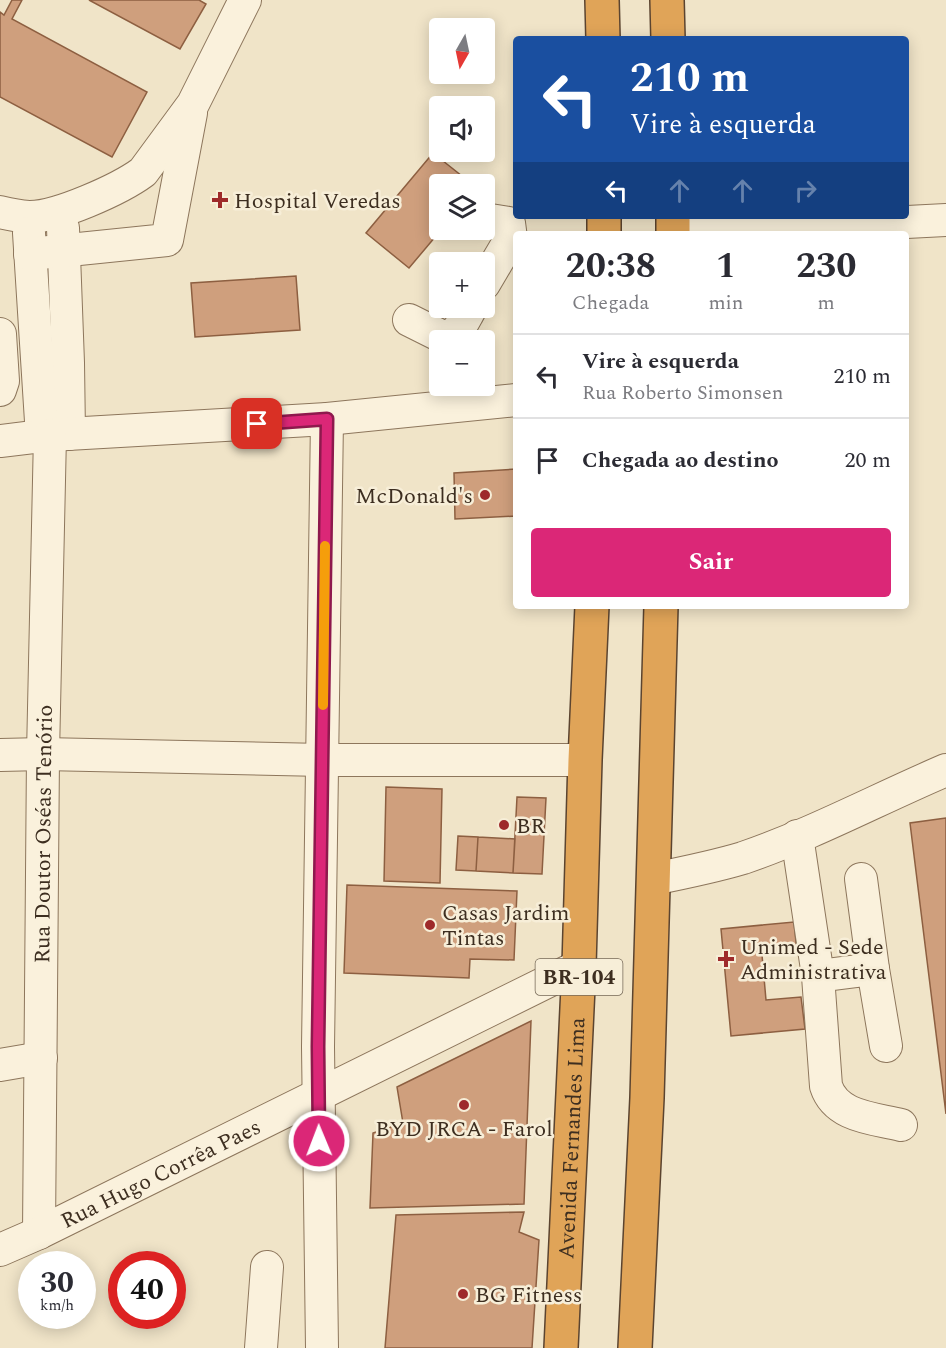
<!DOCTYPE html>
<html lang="pt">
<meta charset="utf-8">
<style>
body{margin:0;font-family:Spectral,serif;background:#f7f7f7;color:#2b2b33;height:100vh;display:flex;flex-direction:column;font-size:22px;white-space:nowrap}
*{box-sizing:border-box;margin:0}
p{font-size:20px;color:#7c7c81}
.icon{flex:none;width:33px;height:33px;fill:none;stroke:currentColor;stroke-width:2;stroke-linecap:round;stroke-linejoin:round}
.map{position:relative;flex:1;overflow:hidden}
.details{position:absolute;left:513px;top:231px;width:396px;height:378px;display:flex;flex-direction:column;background:#fff;border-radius:6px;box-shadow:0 3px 15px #0003}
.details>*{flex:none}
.top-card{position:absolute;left:513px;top:36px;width:396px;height:183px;border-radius:6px;box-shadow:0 3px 15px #0003;background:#1a4fa0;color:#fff;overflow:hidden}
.needle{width:39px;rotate:189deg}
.buttons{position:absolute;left:429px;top:18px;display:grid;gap:12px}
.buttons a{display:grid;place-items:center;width:66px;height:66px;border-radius:6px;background:#fff;box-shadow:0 3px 15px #0003;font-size:30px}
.speed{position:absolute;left:18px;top:1251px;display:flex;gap:12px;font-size:30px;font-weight:700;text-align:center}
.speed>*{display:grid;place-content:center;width:78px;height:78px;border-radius:50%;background:#fff;box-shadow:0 3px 15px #0003;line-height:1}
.speed small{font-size:15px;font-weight:400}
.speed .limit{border:9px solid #d22;background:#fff;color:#111}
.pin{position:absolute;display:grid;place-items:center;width:51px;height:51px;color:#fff;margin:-26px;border-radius:12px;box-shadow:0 3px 9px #0006}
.me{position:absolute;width:66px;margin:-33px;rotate:359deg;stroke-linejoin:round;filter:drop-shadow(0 0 4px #0008)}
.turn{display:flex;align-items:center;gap:21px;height:126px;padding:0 18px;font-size:27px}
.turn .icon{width:78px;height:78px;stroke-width:2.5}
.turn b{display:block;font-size:42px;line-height:51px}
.lanes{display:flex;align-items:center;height:57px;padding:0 18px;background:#0003;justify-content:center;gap:30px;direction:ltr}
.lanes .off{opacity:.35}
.eta{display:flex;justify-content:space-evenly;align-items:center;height:102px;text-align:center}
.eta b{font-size:36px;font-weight:700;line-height:42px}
.button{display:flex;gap:12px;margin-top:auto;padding:12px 18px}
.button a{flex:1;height:69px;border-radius:6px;background:#db2777;color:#fff;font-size:24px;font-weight:700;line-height:69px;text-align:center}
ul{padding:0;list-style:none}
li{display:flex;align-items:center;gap:18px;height:84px;padding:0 18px;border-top:2px solid #e1e1e2}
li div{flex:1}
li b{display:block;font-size:22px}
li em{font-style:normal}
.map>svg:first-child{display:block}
.building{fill:#cf9f7d;stroke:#8d5f41;stroke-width:1.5}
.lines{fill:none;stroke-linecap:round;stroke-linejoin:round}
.minor-casing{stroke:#8d765c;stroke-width:34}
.highway-casing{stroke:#5b4430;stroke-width:36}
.minor{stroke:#faf1dc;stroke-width:32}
.highway{stroke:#e0a458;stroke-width:33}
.route-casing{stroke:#8e194d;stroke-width:15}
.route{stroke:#db2777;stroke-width:10}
.slow{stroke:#f59e0b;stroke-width:10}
.poi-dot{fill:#9e2a2b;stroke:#f7eed8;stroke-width:2}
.labels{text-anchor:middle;stroke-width:5;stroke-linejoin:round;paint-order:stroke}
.shield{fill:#f7eed8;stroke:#756857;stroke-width:1.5}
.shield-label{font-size:21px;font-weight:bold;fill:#3d2e20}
.poi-label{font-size:22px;fill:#3d2e20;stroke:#f7eed8;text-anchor:start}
.street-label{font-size:22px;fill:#3d2e20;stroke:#f7eed8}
</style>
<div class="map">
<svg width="946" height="1348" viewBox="0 0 946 1348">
<rect width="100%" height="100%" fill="#f0e4c8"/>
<path class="building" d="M12 0H22L12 19 147 92 112 157 0 97V12L4 15Z
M89 0H199L206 4 180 49Z
M433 153 472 184H440L441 230 409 268 366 233Z
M296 276 300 330 195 337 191 283Z
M516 469V516L455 519 454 473Z
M386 787 442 789 440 883 384 881Z
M517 797 546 798 542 874 513 873Z
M946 818V1114L910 823Z
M458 836 478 837 476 871 456 870Z
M478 837 515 839 513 873 476 871Z
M347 885 517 891 514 960 470 959 469 978 344 973Z
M794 922 797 952 762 955 766 1000 801 997 805 1029 731 1036 721 929Z
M531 1021 524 1204 370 1208 373 1133 403 1123 397 1087Z
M524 1212 519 1232 539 1240 532 1348H385L396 1215Z"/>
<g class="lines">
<defs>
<g id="minor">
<path d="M0 212C9 214 19 216 28 217 56 218 120 189 143 172L193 104 245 0"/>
<path d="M484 219 509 223 511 238 484 284"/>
<path d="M63 228 68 363 69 434"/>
<path d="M29 233 42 437"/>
<path d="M673 234 946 220"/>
<path d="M30 254 167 240 191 113"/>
<path d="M409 320 443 337C458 338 464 319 471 308"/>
<path d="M0 334 3 381 0 390"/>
<path d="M0 441 50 435 327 419 516 400"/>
<path d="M0 755 43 754 323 760H585"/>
<path d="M797 836 818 976 826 1086C836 1117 873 1118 901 1125"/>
<path d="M653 879C683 873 713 867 743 858 813 834 878 799 946 770"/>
<path d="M861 879 873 969"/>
<path d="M818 976 873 969 886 1046"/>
<path d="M0 1065 41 1058"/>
<path id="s1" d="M39 1233 43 754 50 435"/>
<path id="s2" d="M0 1250 39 1233 579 966"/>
<path d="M261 1348 267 1267"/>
<path d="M322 1348 318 1047 327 419"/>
</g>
<g id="highway">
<path d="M602 0 603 39"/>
<path d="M667 0 668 39"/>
<path d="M673 216V234"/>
<path d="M604 234V216"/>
<path id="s3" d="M561 1348 579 966 585 760 592 606"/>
<path d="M635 1348 647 1098 661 606"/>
</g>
</defs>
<use href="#minor" class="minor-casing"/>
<use href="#highway" class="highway-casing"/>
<use href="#minor" class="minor"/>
<use href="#highway" class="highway"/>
</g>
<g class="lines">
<defs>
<path id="route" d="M257 424 327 419 318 1047 319 1141"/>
</defs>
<use href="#route" class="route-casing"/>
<use href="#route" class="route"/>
<path class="slow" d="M323 705 325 546"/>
</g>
<g class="poi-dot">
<path d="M217 191h6v6h6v6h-6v6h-6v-6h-6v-6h6z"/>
<circle cx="485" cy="495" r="6"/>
<circle cx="504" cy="825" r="6"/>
<circle cx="430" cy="925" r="6"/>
<path d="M723 950h6v6h6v6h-6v6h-6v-6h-6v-6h6z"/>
<circle cx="464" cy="1105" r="6"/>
<circle cx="463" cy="1294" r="6"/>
</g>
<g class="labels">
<rect class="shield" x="535.5" y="959" width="87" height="36" rx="4.5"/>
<g class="shield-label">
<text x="579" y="984">BR-104</text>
</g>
<g class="poi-label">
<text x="234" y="208">Hospital Veredas</text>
<text x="473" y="503" text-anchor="end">McDonald's</text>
<text x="516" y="833">BR</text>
<text x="442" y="920">Casas Jardim<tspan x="442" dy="25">Tintas</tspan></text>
<text x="740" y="954">Unimed - Sede<tspan x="740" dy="25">Administrativa</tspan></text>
<text x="464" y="1136" text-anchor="middle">BYD JRCA - Farol</text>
<text x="475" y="1302">BG Fitness</text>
</g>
<g class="street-label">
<text dy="8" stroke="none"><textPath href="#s1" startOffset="399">Rua Doutor Oséas Tenório</textPath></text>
<text dy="8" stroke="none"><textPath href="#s3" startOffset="210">Avenida Fernandes Lima</textPath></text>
<text dy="8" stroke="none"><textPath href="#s2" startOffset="178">Rua Hugo Corrêa Paes</textPath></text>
</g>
</g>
</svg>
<div class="buttons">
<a><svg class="needle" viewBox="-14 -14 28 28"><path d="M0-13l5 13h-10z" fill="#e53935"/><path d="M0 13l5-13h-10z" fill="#7c7c81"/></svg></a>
<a><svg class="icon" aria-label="sound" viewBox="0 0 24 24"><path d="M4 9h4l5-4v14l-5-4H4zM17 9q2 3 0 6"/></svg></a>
<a><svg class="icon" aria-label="layers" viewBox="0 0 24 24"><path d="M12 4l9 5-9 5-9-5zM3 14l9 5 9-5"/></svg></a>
<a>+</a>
<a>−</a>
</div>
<div class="speed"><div>30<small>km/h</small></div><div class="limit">40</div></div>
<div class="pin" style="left:257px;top:424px;background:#d93025"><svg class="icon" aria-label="arrive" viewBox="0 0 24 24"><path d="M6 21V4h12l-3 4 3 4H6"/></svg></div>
<svg class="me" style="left:319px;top:1141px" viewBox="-20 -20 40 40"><circle r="17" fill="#db2777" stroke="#fff" stroke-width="3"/><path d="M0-11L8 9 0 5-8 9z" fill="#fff"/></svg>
<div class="top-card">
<div class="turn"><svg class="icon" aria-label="left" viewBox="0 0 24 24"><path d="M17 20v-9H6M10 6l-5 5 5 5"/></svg><div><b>210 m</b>Vire à esquerda</div></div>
<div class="lanes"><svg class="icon" aria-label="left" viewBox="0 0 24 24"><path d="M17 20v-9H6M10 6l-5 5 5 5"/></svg><svg class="icon off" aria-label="ahead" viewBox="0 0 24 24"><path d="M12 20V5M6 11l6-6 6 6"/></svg><svg class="icon off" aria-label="ahead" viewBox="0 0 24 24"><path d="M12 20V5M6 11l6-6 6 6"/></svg><svg class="icon off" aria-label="right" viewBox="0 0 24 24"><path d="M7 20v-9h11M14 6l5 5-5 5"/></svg></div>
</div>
<section class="details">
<div class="eta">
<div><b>20:38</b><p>Chegada</p></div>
<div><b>1</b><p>min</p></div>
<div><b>230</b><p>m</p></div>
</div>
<ul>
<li><svg class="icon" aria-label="left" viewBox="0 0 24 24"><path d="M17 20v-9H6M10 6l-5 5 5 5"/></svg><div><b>Vire à esquerda</b><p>Rua Roberto Simonsen</p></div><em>210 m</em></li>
<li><svg class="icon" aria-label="arrive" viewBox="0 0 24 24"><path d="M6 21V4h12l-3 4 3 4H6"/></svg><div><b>Chegada ao destino</b></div><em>20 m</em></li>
</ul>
<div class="button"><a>Sair</a></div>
</section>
</div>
